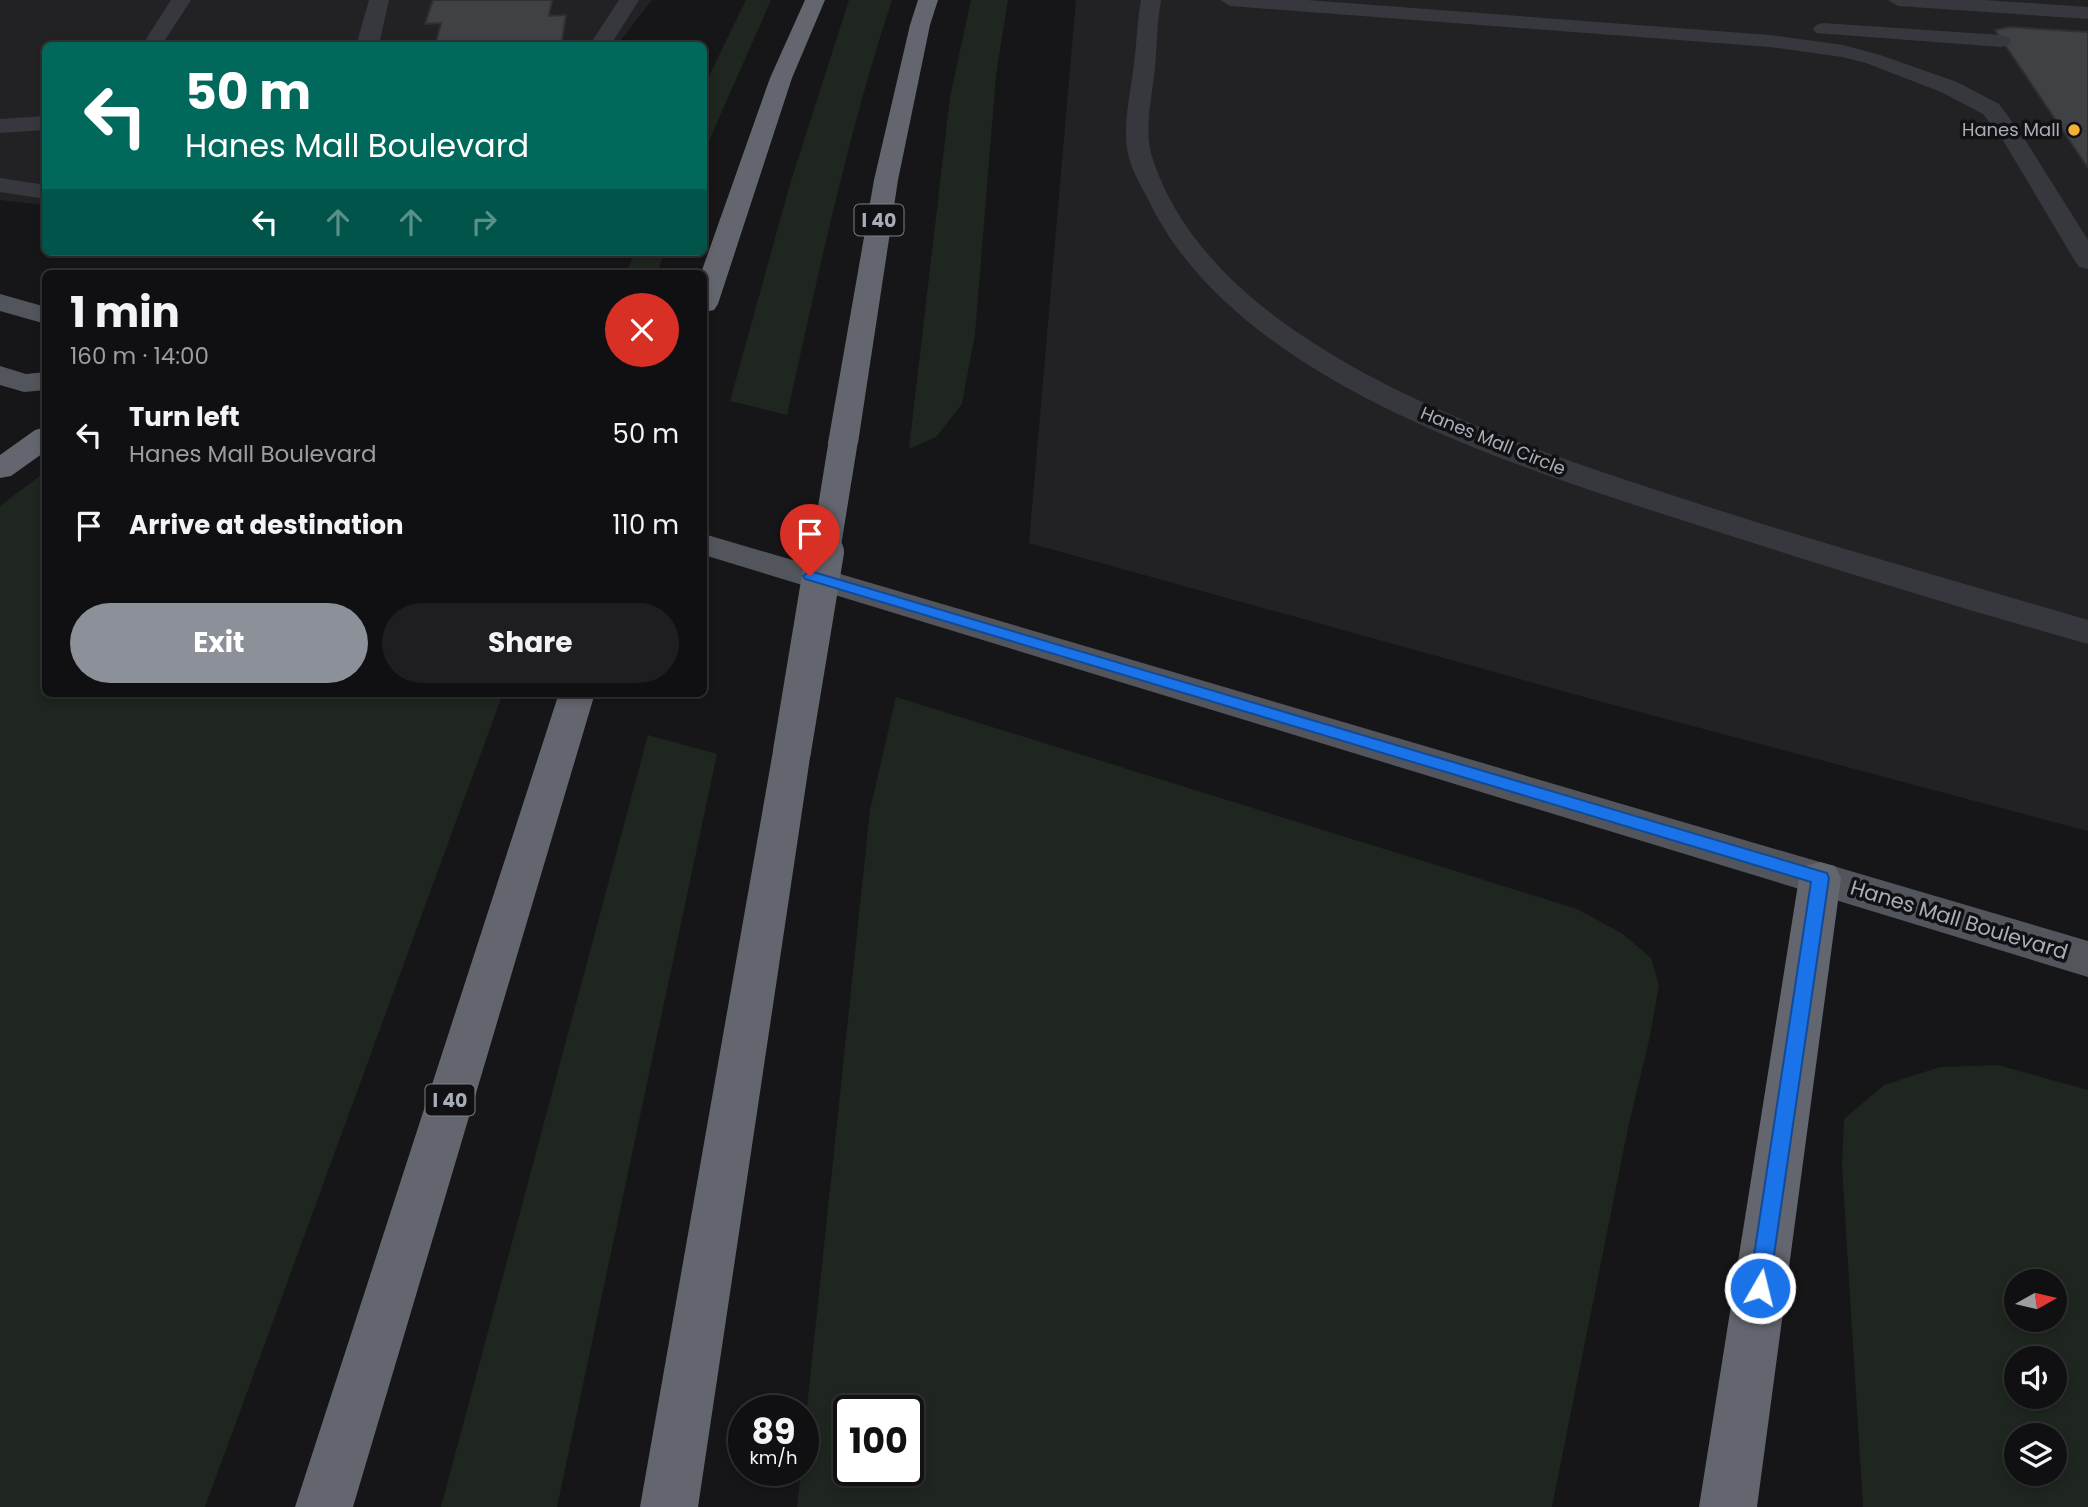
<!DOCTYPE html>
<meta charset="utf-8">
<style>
body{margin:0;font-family:Poppins,sans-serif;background:#1e1e20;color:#f1f3f6;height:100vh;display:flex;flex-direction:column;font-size:26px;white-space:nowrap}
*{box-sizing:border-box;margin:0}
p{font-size:23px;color:#9c9d9f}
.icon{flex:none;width:38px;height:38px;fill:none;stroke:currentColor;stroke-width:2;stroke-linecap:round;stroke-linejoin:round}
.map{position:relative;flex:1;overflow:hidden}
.panel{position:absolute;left:42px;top:270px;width:665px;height:427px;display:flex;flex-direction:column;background:#101012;border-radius:10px;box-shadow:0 4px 10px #0003,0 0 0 2px #303032}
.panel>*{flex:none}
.hud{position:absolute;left:42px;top:42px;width:665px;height:214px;border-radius:10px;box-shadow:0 4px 10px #0003,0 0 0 2px #303032;background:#00695c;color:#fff;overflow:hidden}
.needle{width:46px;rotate:82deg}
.controls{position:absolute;left:2004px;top:1269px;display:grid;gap:14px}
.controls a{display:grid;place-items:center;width:63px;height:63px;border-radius:50%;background:#101012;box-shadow:0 4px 10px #0003,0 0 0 2px #303032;font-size:35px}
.speed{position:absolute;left:728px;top:1395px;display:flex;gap:14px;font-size:35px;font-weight:700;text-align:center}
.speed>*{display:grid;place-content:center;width:91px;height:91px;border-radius:50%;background:#101012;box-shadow:0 4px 10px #0003,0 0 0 2px #303032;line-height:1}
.speed small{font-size:18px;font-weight:400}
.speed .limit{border:4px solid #111;border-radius:10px;background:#fff;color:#111}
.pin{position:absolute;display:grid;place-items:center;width:60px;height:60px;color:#fff;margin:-72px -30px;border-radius:50% 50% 50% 0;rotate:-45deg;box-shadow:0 0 7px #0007}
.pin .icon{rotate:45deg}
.me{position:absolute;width:77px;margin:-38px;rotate:8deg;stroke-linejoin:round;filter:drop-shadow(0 0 5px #0008)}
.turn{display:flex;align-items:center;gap:24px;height:147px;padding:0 28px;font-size:32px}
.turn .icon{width:91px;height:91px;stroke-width:2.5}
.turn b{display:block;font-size:49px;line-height:60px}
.lanes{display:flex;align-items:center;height:66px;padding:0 28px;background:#0003;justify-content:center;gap:35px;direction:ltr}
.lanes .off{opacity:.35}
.round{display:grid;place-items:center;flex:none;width:74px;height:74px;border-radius:37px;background:#1e1e20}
.summary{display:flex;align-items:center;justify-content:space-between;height:119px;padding:0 28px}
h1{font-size:42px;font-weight:700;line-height:52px}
.action{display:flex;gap:14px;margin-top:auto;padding:14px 28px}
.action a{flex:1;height:80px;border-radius:42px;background:#8c9099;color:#fff;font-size:28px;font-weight:700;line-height:80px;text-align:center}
.action a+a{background:#1e1e20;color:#f1f3f6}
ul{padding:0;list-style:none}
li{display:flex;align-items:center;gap:21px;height:91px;padding:0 28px}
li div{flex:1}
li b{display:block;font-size:26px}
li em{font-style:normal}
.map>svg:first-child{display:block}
.built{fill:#222225}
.green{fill:#1e261f;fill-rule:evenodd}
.building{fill:#404145;stroke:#303034;stroke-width:2}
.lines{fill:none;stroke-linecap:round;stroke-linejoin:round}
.minor{fill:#37383d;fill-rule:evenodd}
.major{fill:#53555c;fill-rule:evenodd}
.highway{fill:#63666e;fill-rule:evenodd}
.highway-bridge-far1{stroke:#63666e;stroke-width:29}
.highway-bridge{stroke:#63666e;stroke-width:38}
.route{fill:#1a73e8;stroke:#114b97;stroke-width:2}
.poi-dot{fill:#f2b134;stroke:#111113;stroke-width:2.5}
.labels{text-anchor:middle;stroke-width:7;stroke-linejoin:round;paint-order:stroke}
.far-poi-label{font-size:18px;fill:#a8adb8;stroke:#111113;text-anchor:end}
.far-street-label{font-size:18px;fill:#a8adb8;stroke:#111113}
.shield{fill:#111113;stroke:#7b7e86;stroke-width:2}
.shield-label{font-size:19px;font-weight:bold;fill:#a8adb8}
.street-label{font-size:21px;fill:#a8adb8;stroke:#111113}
</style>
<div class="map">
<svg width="2088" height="1507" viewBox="0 0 2088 1507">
<rect width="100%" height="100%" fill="#161618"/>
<path class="built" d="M0 0H652L617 45 46 46 45 205 0 200Z
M1076 0H2088V831L1606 703 1029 543Z"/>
<path class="green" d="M746 0H771L704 152V86Z
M849 0H892C847 136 818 276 787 415L730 401 790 184Z
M971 0H1008L996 75 975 334 962 404 936 437 909 449 950 97Z
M635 252H665L657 273H626Z
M45 472 46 693H503L205 1507H0V506Z
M896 697 1577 909 1623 934 1651 958 1659 985 1650 1036 1628 1128 1552 1507H797L801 1470H803V1445L870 810ZM908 1410V1470H849V1410Z
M648 735 717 754 557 1507H441Z
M1998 1065 2088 1090V1507H1863L1842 1165 1844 1119 1884 1085 1940 1067ZM2016 1281H2054V1320H2016ZM2016 1358H2054V1396H2016ZM2016 1435H2054V1474H2016Z"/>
<path class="building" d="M433 0H552L549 16 566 15 561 46H435L441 23 425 24Z
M2009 27 2088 32V168L1995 30Z"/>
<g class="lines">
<path class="minor" d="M171 0H191L163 43H149L146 39Z
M369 0H389L380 40 377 46H356Z
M619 0H639L610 46H589Z
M1141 0H1161C1157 23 1157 45 1155 68 1152 98 1143 131 1153 160 1217 352 1511 442 1684 499 1818 543 1953 580 2088 620V644C1967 610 1847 573 1728 535 1541 474 1238 390 1148 199 1141 186 1133 172 1129 158 1121 127 1131 94 1134 63 1137 42 1137 21 1141 0Z
M1220 0H1307L1770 35 1843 45 1880 55 1957 82 1999 104 2022 135 2088 240V269L2079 267 2075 261 2001 137 1983 114 1941 92 1866 63 1842 57 1770 47 1230 6Z
M1888 0H1984L2088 7V19L1898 6Z
M1823 23 2001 35 2008 37 2011 41 2008 45 2001 47 1816 33 1813 29 1816 25Z
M46 116V130L0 133V119Z
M0 178 46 185V199L0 192Z"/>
<path class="major" d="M0 294 46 307V324L0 311Z
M0 366 26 374 46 372V390L24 392 0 385Z
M704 534 2088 941V977L704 555Z"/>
<path class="highway" d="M805 0H825L792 78 718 304 714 310 704 312 701 273 770 78Z
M918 0H938L930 25 898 180 858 443 854 449 843 452 832 449 828 443 874 180 910 25Z
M46 427V451L11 476 0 478V455L35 430Z
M559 693H595L353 1507H295Z
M792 737 806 741 811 751 698 1507H640L773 751 778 741Z
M1820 862 1835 866 1841 878 1757 1507H1699L1799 878 1805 866Z"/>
<path class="highway-bridge-far1" d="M825 554 843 443"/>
<path class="highway-bridge" d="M792 751 825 552"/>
</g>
<path class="route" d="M810 571 1827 873 1829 878 1768 1296 1760 1299 1752 1296 1749 1288 1811 882 805 579 803 576Z"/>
<circle class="poi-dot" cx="2074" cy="130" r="7"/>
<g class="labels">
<g class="far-poi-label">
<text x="2060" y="136">Hanes Mall</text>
</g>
<g class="far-street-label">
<text transform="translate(1493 441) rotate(22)" y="6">Hanes Mall Circle</text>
</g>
<g class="shield">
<rect x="854.5" y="204.5" width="49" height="31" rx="5"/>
<rect x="425.5" y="1084.5" width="49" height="31" rx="5"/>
</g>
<g class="shield-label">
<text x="879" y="227">I 40</text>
<text x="450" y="1107">I 40</text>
</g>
<g class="street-label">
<text transform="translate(1959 920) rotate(17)" y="7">Hanes Mall Boulevard</text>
</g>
</g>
</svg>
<div class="controls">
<a><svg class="needle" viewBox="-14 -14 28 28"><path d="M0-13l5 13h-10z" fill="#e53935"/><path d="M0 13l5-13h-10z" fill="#9c9d9f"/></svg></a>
<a><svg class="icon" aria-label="sound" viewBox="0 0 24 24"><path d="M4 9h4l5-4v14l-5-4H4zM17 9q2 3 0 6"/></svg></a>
<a><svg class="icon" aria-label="layers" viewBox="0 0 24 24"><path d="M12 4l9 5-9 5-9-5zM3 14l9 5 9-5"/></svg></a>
</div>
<div class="speed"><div>89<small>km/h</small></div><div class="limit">100</div></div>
<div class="pin" style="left:810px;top:576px;background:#d93025"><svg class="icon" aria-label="arrive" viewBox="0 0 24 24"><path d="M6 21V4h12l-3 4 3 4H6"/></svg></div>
<svg class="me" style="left:1760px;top:1288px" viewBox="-20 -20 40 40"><circle r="17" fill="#1a73e8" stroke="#fff" stroke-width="3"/><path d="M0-11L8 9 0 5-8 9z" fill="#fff"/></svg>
<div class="hud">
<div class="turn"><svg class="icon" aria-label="left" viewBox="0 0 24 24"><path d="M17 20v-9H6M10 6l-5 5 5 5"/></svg><div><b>50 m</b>Hanes Mall Boulevard</div></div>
<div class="lanes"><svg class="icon" aria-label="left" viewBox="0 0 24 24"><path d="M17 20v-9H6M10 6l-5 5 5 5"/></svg><svg class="icon off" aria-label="ahead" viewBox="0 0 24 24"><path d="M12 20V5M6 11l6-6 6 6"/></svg><svg class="icon off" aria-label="ahead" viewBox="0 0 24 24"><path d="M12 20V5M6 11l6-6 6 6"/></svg><svg class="icon off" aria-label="right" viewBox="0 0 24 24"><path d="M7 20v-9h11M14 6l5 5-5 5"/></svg></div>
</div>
<section class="panel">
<div class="summary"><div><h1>1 min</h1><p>160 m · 14:00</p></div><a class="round" style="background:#d93025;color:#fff"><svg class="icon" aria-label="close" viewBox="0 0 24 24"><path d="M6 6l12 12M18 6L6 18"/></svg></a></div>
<ul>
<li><svg class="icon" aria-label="left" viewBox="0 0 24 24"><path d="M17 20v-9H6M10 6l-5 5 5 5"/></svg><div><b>Turn left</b><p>Hanes Mall Boulevard</p></div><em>50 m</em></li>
<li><svg class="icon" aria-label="arrive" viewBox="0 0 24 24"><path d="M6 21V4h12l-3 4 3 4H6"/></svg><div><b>Arrive at destination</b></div><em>110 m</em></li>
</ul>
<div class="action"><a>Exit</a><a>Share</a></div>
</section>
</div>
